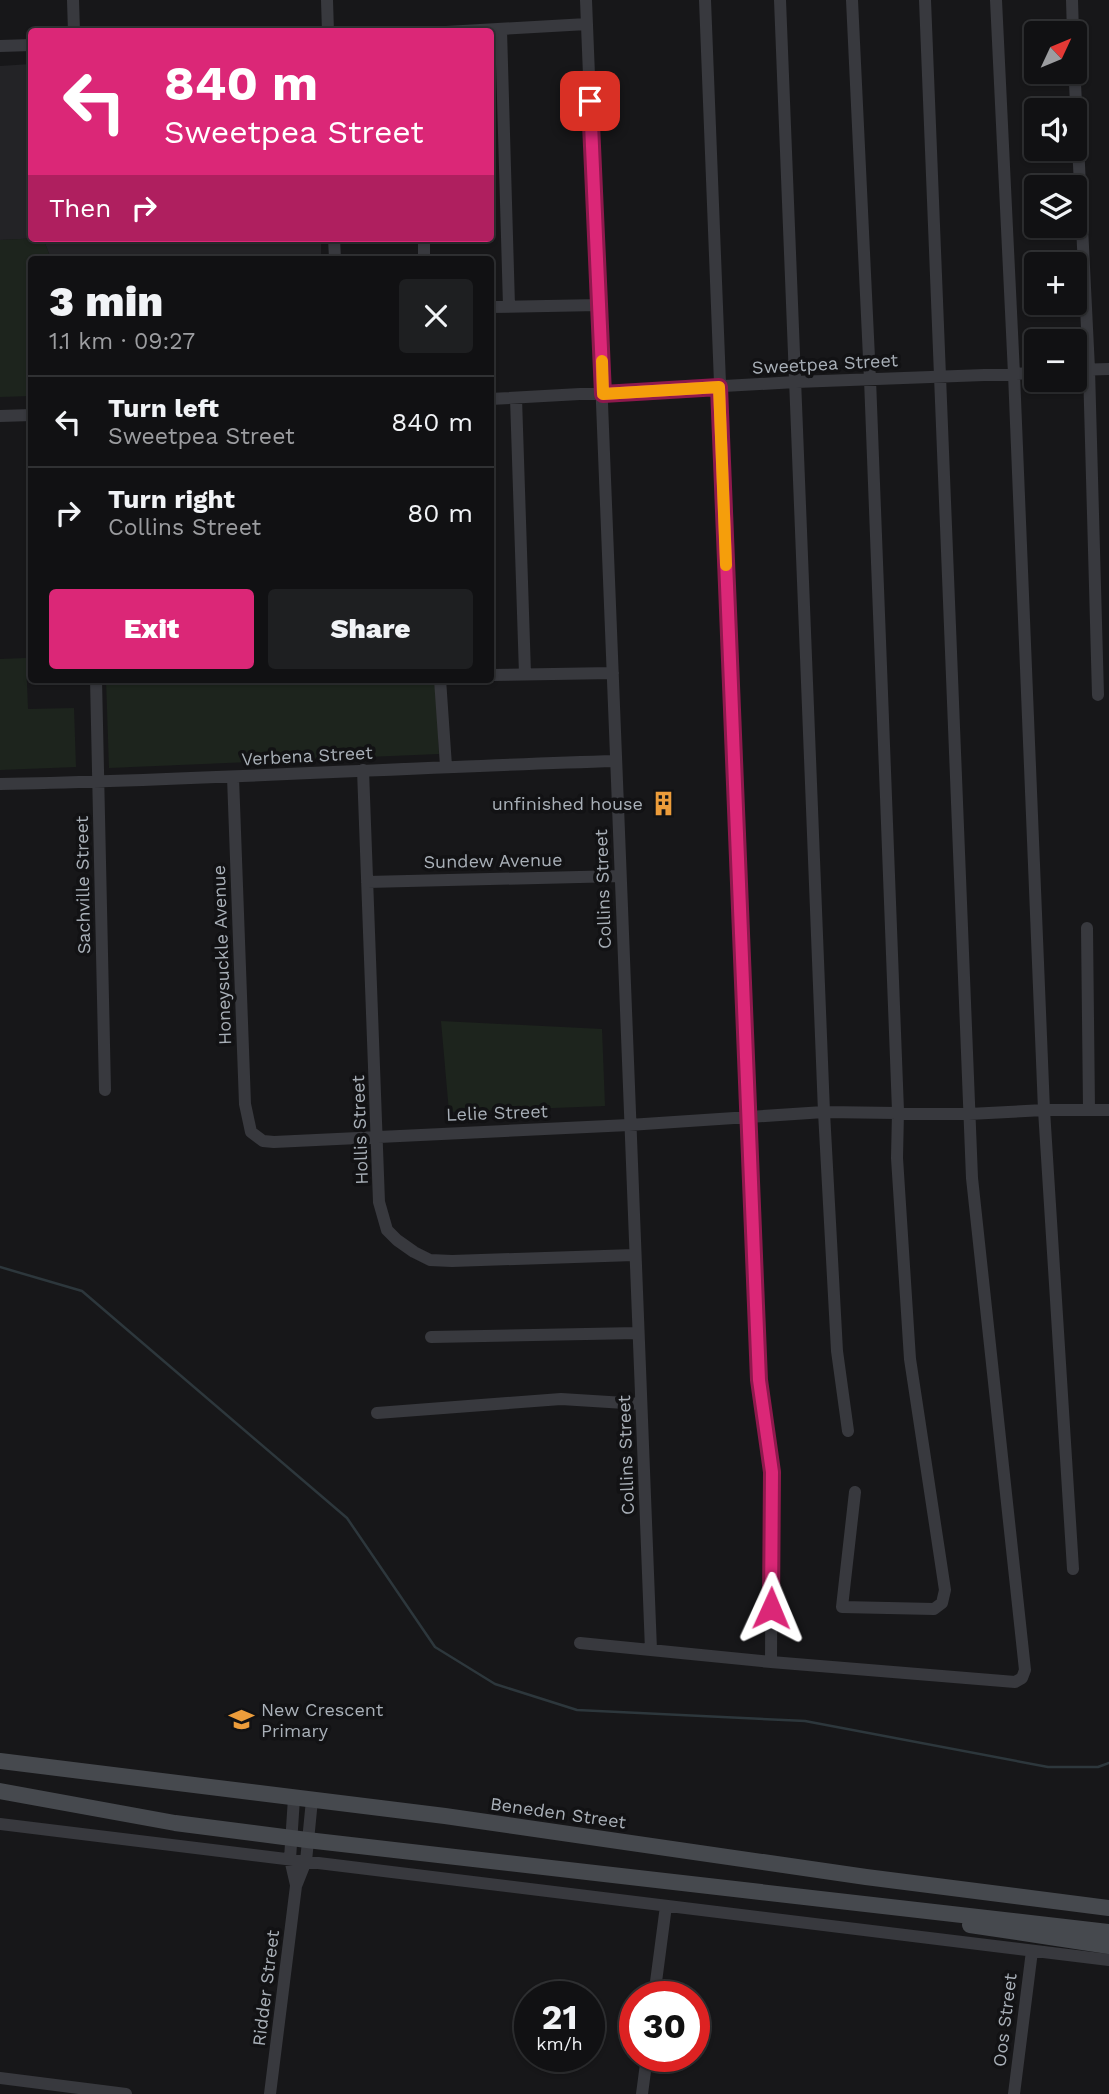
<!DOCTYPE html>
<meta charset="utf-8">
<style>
body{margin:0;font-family:"Work Sans",sans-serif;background:#1e1f21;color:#f1f3f6;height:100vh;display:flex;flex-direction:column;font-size:26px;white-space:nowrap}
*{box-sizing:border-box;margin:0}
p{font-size:23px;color:#9c9da0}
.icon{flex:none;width:38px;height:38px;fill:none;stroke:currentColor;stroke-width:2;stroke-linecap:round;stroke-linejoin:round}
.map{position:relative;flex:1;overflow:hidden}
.drawer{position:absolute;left:28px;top:256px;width:466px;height:427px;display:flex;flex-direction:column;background:#111113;border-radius:7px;box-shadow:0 2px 5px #0004,0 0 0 2px #303133}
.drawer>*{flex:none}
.banner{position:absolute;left:28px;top:28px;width:466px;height:214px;border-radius:7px;box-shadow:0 2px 5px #0004,0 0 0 2px #303133;background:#db2777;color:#fff;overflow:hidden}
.needle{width:46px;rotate:46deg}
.buttons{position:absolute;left:1024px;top:21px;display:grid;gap:14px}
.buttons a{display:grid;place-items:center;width:63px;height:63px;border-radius:7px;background:#111113;box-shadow:0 2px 5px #0004,0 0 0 2px #303133;font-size:35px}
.speed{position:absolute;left:514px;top:1981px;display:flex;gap:14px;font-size:35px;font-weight:700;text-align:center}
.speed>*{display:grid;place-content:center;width:91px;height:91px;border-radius:50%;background:#111113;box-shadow:0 2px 5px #0004,0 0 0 2px #303133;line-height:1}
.speed small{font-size:18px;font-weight:400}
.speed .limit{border:10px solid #d22;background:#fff;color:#111}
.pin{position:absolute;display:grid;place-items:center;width:60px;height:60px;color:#fff;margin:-30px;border-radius:14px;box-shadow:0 4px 10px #0006}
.me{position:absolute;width:77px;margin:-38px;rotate:1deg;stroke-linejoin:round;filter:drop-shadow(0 0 5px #0008)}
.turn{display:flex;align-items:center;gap:24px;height:147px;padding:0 21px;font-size:32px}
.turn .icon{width:91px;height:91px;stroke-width:2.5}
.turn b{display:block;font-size:49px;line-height:60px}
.then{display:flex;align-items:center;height:66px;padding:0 21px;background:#0003;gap:14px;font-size:26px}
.round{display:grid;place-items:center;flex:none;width:74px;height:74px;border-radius:7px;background:#1e1f21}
.headline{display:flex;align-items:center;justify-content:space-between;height:119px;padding:0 21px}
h1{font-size:42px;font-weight:800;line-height:52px}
.button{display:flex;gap:14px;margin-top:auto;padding:14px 21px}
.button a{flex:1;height:80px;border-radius:7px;background:#db2777;color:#fff;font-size:28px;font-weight:800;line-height:80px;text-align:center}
.button a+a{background:#1e1f21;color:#f1f3f6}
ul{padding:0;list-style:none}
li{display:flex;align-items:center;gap:21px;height:91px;padding:0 21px;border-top:2px solid #303133}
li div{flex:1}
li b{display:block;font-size:26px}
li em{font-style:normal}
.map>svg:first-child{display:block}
.built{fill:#232326}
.green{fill:#1d241d}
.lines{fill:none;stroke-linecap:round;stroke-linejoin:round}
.stream{stroke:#2d373c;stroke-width:2.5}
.minor{stroke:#38393e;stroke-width:12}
.secondary{stroke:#46494e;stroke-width:16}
.route-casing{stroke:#8e194d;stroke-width:18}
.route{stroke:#db2777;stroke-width:12}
.slow{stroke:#f59e0b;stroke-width:12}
.labels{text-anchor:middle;stroke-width:7;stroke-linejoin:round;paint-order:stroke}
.street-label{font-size:18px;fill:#a9b0b8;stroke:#121214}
.poi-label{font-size:18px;fill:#a9b0b8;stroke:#121214;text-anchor:end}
</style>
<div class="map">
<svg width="1109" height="2094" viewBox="0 0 1109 2094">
<rect width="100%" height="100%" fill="#171719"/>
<path class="built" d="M31 64 32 238H321V259H51L43 238 0 240V66Z"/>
<path class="green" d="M43 238 51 259H32L31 396 0 397V240Z
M26 658 28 709 74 708 76 767 0 770V659Z
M106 679H436L439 754 109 768Z
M441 1021 602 1029 605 1106 449 1112Z"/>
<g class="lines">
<path class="stream" d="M0 1267 82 1291 347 1518 435 1647 495 1684 577 1710 805 1721 1048 1767H1098L1109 1763"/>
<path class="minor" d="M73 0 74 32
M327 0 328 32
M586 0C610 550 628 1100 651 1650
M705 0 759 1380 772 1472 771 1662
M780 0 824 1112 837 1351 848 1431
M852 0 870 379 898 1111 897 1158 910 1359 945 1590 942 1603 934 1609 842 1607 855 1492
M996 0 1014 374 1044 1110 1073 1569
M1072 0 1073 33
M501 30 509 306
M446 32 587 24
M0 46 32 45
M1074 63 1089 369 1098 695
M334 238 335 259
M424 238V259
M490 307 599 305
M1074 370 1109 369
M516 398 525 674
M490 399 796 382 1036 373
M0 416 32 415
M490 675 613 673
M96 679 105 1090
M440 679 446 766
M363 770 379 1202 387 1230 397 1240 414 1252 430 1260 452 1261 634 1255
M233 777 245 1104 251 1132 263 1141 274 1142 629 1125 824 1112 969 1114 1044 1110H1109
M0 784C205 780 410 767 616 761
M367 882 620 876
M1087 928 1089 1109
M431 1337 638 1333
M377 1413 561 1399 641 1404
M580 1643 771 1662 1015 1682 1022 1678 1025 1670 972 1178 925 0
M294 1798 290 1859 296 1885
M0 1824 1109 1960
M654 1997 666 1906
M0 2078 126 2094
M270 2094 296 1886 306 1861 312 1800
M642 2094 647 2056
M1014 2094 1032 1951"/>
<path class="secondary" d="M0 1761 445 1816 866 1877 1109 1908
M0 1791 175 1823 307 1840 1109 1932
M970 1925 1109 1946"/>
</g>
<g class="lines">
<defs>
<path id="route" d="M590 101 603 394 719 387 759 1380 772 1472 771 1608"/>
</defs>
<use href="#route" class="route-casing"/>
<use href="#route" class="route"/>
<path class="slow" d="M602 361 603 394 719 387 726 565"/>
</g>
<defs>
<symbol id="building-bare" viewBox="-9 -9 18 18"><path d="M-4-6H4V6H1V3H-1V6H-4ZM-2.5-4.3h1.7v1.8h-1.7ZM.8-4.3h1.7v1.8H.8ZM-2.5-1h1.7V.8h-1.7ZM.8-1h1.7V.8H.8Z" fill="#ed9d3b" stroke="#121214" stroke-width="2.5" paint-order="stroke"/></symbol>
<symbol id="school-bare" viewBox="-9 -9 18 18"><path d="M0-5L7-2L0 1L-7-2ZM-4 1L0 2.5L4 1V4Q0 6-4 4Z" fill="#ed9d3b" stroke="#121214" stroke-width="2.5" paint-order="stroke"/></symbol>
</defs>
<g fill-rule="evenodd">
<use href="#building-bare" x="646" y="786" width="35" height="35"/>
<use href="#school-bare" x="224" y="1702" width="35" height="35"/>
</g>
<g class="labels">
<g class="street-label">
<text transform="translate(825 364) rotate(-3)" y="6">Sweetpea Street</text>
<text transform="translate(307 756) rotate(-3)" y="6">Verbena Street</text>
<text transform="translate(493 861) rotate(-1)" y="6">Sundew Avenue</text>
<text transform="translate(83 885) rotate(-91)" y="6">Sachville Street</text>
<text transform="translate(603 889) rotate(-92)" y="6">Collins Street</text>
<text transform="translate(222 955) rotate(-92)" y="6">Honeysuckle Avenue</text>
<text transform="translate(497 1113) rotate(-2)" y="6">Lelie Street</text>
<text transform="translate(360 1130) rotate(-92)" y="6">Hollis Street</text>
<text transform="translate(626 1455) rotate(-92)" y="6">Collins Street</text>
<text transform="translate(558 1813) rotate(8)" y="6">Beneden Street</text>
<text transform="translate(266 1988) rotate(-83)" y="6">Ridder Street</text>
<text transform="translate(1005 2020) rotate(-83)" y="6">Oos Street</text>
</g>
<g class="poi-label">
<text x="643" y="810">unfinished house</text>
<text x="261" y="1716" text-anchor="start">New Crescent<tspan x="261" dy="21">Primary</tspan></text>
</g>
</g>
</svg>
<div class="buttons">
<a><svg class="needle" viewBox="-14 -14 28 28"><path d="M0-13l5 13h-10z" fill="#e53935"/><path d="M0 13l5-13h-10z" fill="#9c9da0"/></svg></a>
<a><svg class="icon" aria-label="sound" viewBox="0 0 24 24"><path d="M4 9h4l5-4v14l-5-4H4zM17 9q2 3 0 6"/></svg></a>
<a><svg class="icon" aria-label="layers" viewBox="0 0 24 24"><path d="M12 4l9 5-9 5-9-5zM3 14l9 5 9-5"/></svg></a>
<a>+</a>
<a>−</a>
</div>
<div class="speed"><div>21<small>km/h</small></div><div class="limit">30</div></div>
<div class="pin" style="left:590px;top:101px;background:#d93025"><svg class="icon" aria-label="arrive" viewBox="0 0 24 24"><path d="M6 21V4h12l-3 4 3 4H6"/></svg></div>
<svg class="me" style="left:771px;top:1608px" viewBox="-20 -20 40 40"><path d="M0-17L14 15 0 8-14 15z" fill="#db2777" stroke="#fff" stroke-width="4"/></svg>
<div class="banner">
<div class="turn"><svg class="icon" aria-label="left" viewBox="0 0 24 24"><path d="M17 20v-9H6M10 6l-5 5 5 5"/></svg><div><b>840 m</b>Sweetpea Street</div></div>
<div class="then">Then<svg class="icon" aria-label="right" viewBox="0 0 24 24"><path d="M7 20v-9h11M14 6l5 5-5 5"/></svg></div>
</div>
<section class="drawer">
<div class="headline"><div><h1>3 min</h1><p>1.1 km · 09:27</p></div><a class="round"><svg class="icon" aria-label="close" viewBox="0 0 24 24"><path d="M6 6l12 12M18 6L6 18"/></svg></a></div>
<ul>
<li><svg class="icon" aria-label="left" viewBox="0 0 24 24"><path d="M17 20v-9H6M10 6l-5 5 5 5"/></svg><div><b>Turn left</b><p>Sweetpea Street</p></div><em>840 m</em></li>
<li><svg class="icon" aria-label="right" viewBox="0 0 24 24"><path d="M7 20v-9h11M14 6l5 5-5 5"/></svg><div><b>Turn right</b><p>Collins Street</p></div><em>80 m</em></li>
</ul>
<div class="button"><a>Exit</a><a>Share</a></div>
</section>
</div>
